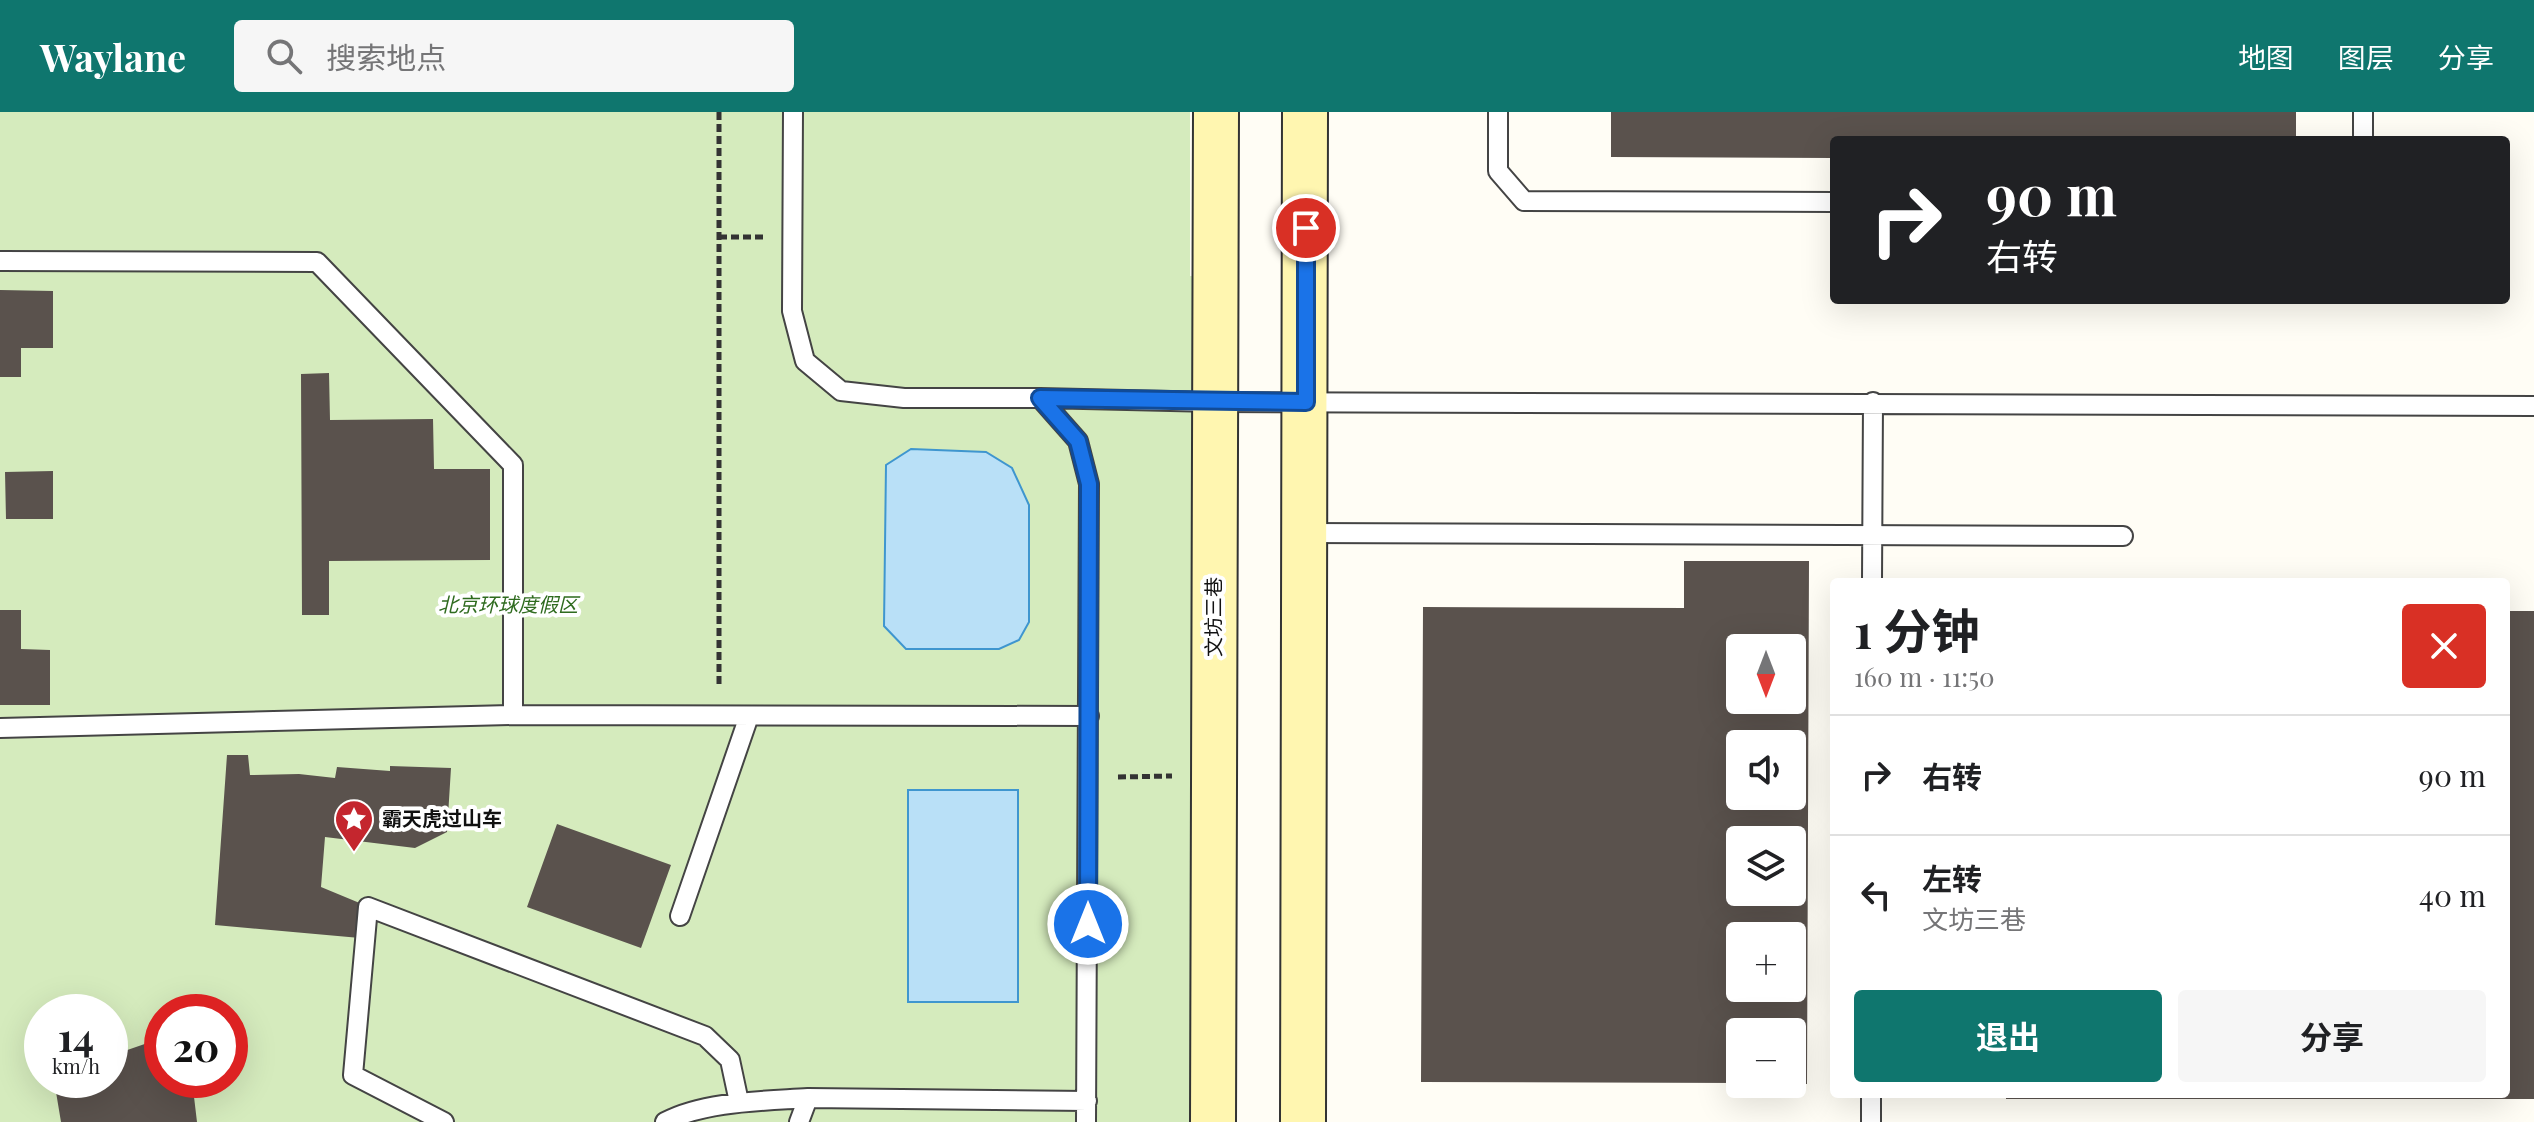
<!DOCTYPE html>
<html lang="zh">
<meta charset="utf-8">
<style>
body{margin:0;font-family:"Playfair Display","Noto Sans SC",serif;background:#f6f6f6;color:#202124;height:100vh;display:flex;flex-direction:column;font-size:30px;white-space:nowrap}
*{box-sizing:border-box;margin:0}
p{font-size:26px;color:#757577}
.icon{flex:none;width:44px;height:44px;fill:none;stroke:currentColor;stroke-width:2;stroke-linecap:round;stroke-linejoin:round}
.map{position:relative;flex:1;overflow:hidden}
.side{position:absolute;left:1830px;top:466px;width:680px;height:520px;display:flex;flex-direction:column;background:#fff;border-radius:8px;box-shadow:0 8px 32px #0002}
.side>*{flex:none}
.guide{position:absolute;left:1830px;top:24px;width:680px;height:168px;border-radius:8px;box-shadow:0 8px 32px #0002;background:#202124;color:#fff;overflow:hidden}
.needle{width:52px;rotate:180deg}
.buttons{position:absolute;left:1726px;top:522px;display:grid;gap:16px}
.buttons a{display:grid;place-items:center;width:80px;height:80px;border-radius:8px;background:#fff;box-shadow:0 8px 32px #0002;font-size:40px}
.speed{position:absolute;left:24px;top:882px;display:flex;gap:16px;font-size:40px;font-weight:700;text-align:center}
.speed>*{display:grid;place-content:center;width:104px;height:104px;border-radius:50%;background:#fff;box-shadow:0 8px 32px #0002;line-height:1}
.speed small{font-size:20px;font-weight:400}
.speed .limit{border:12px solid #d22;background:#fff;color:#111}
.pin{position:absolute;display:grid;place-items:center;width:68px;height:68px;color:#fff;margin:-34px;border:4px solid #fff;border-radius:50%;box-shadow:0 2px 8px #0007}
.me{position:absolute;width:88px;margin:-44px;rotate:0deg;stroke-linejoin:round;filter:drop-shadow(0 0 6px #0008)}
.turn{display:flex;align-items:center;gap:28px;height:168px;padding:0 24px;font-size:36px}
.turn .icon{width:104px;height:104px;stroke-width:2.5}
.turn b{display:block;font-size:56px;line-height:68px}
.round{display:grid;place-items:center;flex:none;width:84px;height:84px;border-radius:8px;background:#f6f6f6}
.headline{display:flex;align-items:center;justify-content:space-between;height:136px;padding:0 24px}
h1{font-size:48px;font-weight:700;line-height:60px}
.primary-button{display:flex;gap:16px;margin-top:auto;padding:16px 24px}
.primary-button a{flex:1;height:92px;border-radius:8px;background:#0f766e;color:#fff;font-size:32px;font-weight:700;line-height:92px;text-align:center}
.primary-button a+a{background:#f6f6f6;color:#202124}
ul{padding:0;list-style:none}
li{display:flex;align-items:center;gap:24px;height:120px;padding:0 24px;border-top:2px solid #e0e0e0}
li div{flex:1}
li b{display:block;font-size:30px}
li em{font-style:normal}
header{display:flex;align-items:center;gap:48px;box-sizing:border-box;height:112px;padding:0 40px;background:#0f766e;color:#fff}
header strong{font-size:38px}
nav{display:flex;gap:44px;margin-inline-start:auto;font-size:28px}
.search{width:560px;height:72px;background:#f6f6f6;display:flex;align-items:center;gap:20px;box-sizing:border-box;padding:0 28px;border-radius:8px;color:#757577;font-size:30px}
.map>svg:first-child{display:block}
.green{fill:#d5ebbd;fill-rule:evenodd}
.water{fill:#b9e0f7;stroke:#3f96cf;stroke-width:2}
.building{fill:#5a524d;fill-rule:evenodd}
.lines{fill:none;stroke-linecap:round;stroke-linejoin:round}
.service-casing{stroke:#444;stroke-width:22}
.secondary-casing{stroke:#333;stroke-width:48}
.path{stroke:#333;stroke-width:5;stroke-dasharray:8 4;stroke-linecap:butt}
.service{stroke:#fff;stroke-width:18}
.secondary{stroke:#fff6b0;stroke-width:44}
.route-casing{stroke:#114b97;stroke-width:20}
.route{stroke:#1a73e8;stroke-width:14}
.labels{text-anchor:middle;stroke-width:8;stroke-linejoin:round;paint-order:stroke}
.park-label{font-size:20px;font-style:italic;fill:#2f6b1f;stroke:#fff}
.street-label{font-size:20px;fill:#111;stroke:#fff}
.poi-label{font-size:20px;font-weight:bold;fill:#111;stroke:#fff;text-anchor:start}
</style>
<header>
<strong>Waylane</strong>
<div class="search"><svg class="icon" aria-label="search" viewBox="0 0 24 24"><circle cx="10" cy="10" r="6"/><path d="M15 15l6 6"/></svg>搜索地点</div>
<nav><a>地图</a><a>图层</a><a>分享</a></nav>
</header>
<div class="map">
<svg width="2534" height="1010" viewBox="0 0 2534 1010">
<rect width="100%" height="100%" fill="#fffdf5"/>
<path class="green" d="M0 0H1190V164L1210 165 1196 1010H0ZM42 900H110V968H42ZM162 900H230V968H162Z"/>
<path class="water" d="M911 337 986 340 1012 356 1029 393V510L1019 528 999 537H906L884 514 886 353Z
M908 678H1018V890H908Z"/>
<path class="building" d="M1611 0H2296V28H1834V46L1611 45Z
M0 178 53 179V236H21V265H0Z
M329 261 330 308 433 307 434 357H490V448L329 449V503H302L301 262Z
M53 359V407H6L5 360Z
M1684 449H1809L1807 972H1792V920H1740V971L1421 970 1423 495 1684 496ZM1740 536H1792V588H1740ZM1740 632H1792V684H1740ZM1740 728H1792V780H1740ZM1740 824H1792V876H1740Z
M2007 466H2071V470H2007Z
M0 498H21V537L50 538V593H0Z
M2506 499H2534V987H2006V982H2506Z
M227 643H248L250 663 299 662 335 666 337 655 390 659V654L451 656 447 720 415 736 325 725 321 775 362 792 360 826 215 813Z
M557 712 671 753 641 836 527 795Z
M162 926V968H192L197 1010H61L54 968H110V944Z"/>
<g class="lines">
<defs>
<path id="service" d="M793 0 792 199 805 249 841 279 904 286H1040L1078 329 1089 372 1086 1010
M1498 0V59L1524 89 1834 90
M2363 0V28
M0 149 317 150 513 353V603L1089 604
M1040 286 1214 290 2534 294
M1305 421 2123 424
M1872 470 1873 290
M0 616 513 603
M680 804 749 604
M444 1010 353 963 368 795 705 924 730 948 739 990
M665 1010C704 989 765 989 808 986
M799 1010 808 986 1087 989
M1871 1010V982"/>
<path id="secondary" d="M1213 1010 1216 0
M1303 1010 1305 0"/>
</defs>
<use href="#service" class="service-casing"/>
<use href="#secondary" class="secondary-casing"/>
<path class="path" d="M719 0V576
M719 125H766
M1118 665 1172 664"/>
<use href="#service" class="service"/>
<use href="#secondary" class="secondary"/>
</g>
<g class="lines">
<defs>
<path id="route" d="M1088 812 1089 372 1078 329 1040 286 1306 290V116"/>
</defs>
<use href="#route" class="route-casing"/>
<use href="#route" class="route"/>
</g>
<defs>
<symbol id="sight-pin" viewBox="-11 -11 22 30"><path d="M0 17L-7.5 6A9.5 9.5 0 1 1 7.5 6Z" fill="#c4262e" stroke="#fff"/><path d="M0-6L1.8-2.2L6-1.7L2.9 1.2L3.7 5.4L0 3.3L-3.7 5.4L-2.9 1.2L-6-1.7L-1.8-2.2Z" fill="#fff"/></symbol>
</defs>
<g fill-rule="evenodd">
<use href="#sight-pin" x="332" y="685" width="44" height="60"/>
</g>
<g class="labels">
<g class="park-label">
<text x="508" y="500">北京环球度假区</text>
</g>
<g class="street-label">
<text transform="translate(1214 505) rotate(-90)" y="7">文坊三巷</text>
</g>
<g class="poi-label">
<text x="382" y="714">霸天虎过山车</text>
</g>
</g>
</svg>
<div class="buttons">
<a><svg class="needle" viewBox="-14 -14 28 28"><path d="M0-13l5 13h-10z" fill="#e53935"/><path d="M0 13l5-13h-10z" fill="#757577"/></svg></a>
<a><svg class="icon" aria-label="sound" viewBox="0 0 24 24"><path d="M4 9h4l5-4v14l-5-4H4zM17 9q2 3 0 6"/></svg></a>
<a><svg class="icon" aria-label="layers" viewBox="0 0 24 24"><path d="M12 4l9 5-9 5-9-5zM3 14l9 5 9-5"/></svg></a>
<a>+</a>
<a>−</a>
</div>
<div class="speed"><div>14<small>km/h</small></div><div class="limit">20</div></div>
<div class="pin" style="left:1306px;top:116px;background:#d93025"><svg class="icon" aria-label="arrive" viewBox="0 0 24 24"><path d="M6 21V4h12l-3 4 3 4H6"/></svg></div>
<svg class="me" style="left:1088px;top:812px" viewBox="-20 -20 40 40"><circle r="17" fill="#1a73e8" stroke="#fff" stroke-width="3"/><path d="M0-11L8 9 0 5-8 9z" fill="#fff"/></svg>
<div class="guide">
<div class="turn"><svg class="icon" aria-label="right" viewBox="0 0 24 24"><path d="M7 20v-9h11M14 6l5 5-5 5"/></svg><div><b>90 m</b>右转</div></div>
</div>
<section class="side">
<div class="headline"><div><h1>1 分钟</h1><p>160 m · 11:50</p></div><a class="round" style="background:#d93025;color:#fff"><svg class="icon" aria-label="close" viewBox="0 0 24 24"><path d="M6 6l12 12M18 6L6 18"/></svg></a></div>
<ul>
<li><svg class="icon" aria-label="right" viewBox="0 0 24 24"><path d="M7 20v-9h11M14 6l5 5-5 5"/></svg><div><b>右转</b></div><em>90 m</em></li>
<li><svg class="icon" aria-label="left" viewBox="0 0 24 24"><path d="M17 20v-9H6M10 6l-5 5 5 5"/></svg><div><b>左转</b><p>文坊三巷</p></div><em>40 m</em></li>
</ul>
<div class="primary-button"><a>退出</a><a>分享</a></div>
</section>
</div>
